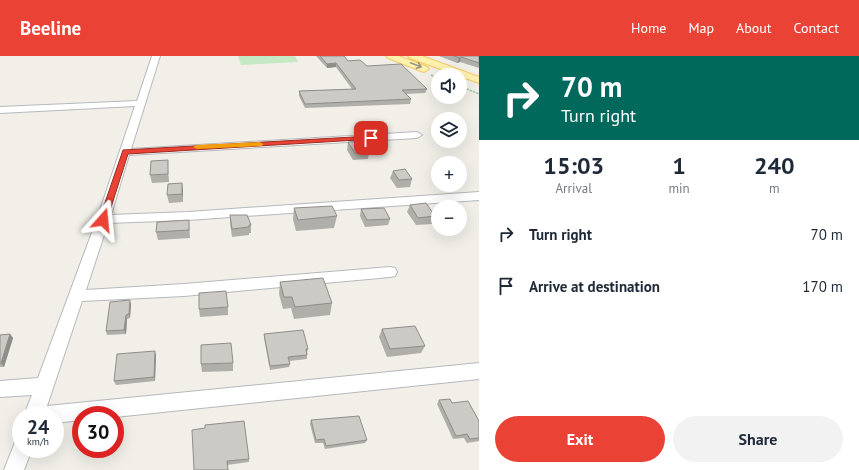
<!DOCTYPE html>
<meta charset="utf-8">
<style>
body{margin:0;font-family:"PT Sans",sans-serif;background:#f2f2f3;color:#1f2937;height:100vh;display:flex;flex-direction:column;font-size:15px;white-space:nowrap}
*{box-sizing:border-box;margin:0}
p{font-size:13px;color:#747a83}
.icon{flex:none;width:22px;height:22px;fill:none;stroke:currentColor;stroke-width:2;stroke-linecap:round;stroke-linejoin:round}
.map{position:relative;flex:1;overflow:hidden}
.side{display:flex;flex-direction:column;background:#fff;width:380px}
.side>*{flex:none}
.banner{background:#00695c;color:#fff;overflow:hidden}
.controls{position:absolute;left:431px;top:12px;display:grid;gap:8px}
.controls a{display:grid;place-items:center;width:36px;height:36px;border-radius:50%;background:#fff;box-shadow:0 4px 16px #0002;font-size:20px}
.speed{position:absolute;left:12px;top:350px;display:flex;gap:8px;font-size:20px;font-weight:700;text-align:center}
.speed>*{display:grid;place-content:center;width:52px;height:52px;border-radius:50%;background:#fff;box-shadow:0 4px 16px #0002;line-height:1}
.speed small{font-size:10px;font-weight:400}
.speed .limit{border:6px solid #d22;background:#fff;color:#111}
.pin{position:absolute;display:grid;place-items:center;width:34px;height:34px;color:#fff;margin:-17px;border-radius:8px;box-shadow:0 2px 6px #0006}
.me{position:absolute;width:44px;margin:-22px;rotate:18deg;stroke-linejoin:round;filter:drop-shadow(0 0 3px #0008)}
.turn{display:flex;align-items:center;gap:14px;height:84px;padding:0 16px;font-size:18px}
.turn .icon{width:52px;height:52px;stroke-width:2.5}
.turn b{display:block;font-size:28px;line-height:34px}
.eta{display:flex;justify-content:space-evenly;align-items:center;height:68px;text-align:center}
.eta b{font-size:24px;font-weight:600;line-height:28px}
.primary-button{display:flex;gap:8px;margin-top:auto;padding:8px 16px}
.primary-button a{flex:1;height:46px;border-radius:24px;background:#ea4335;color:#fff;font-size:16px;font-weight:600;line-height:46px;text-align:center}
.primary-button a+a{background:#f2f2f3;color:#1f2937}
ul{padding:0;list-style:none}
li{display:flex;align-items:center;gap:12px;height:52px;padding:0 16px}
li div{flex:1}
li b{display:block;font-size:15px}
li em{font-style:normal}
header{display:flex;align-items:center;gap:24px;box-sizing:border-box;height:56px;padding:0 20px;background:#ea4335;color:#fff}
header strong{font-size:19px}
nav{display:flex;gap:22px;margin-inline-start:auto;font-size:14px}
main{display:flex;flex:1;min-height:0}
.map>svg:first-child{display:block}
.green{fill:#c5e8c5}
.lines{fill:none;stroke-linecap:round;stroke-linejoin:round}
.minor-casing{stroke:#b5b8bc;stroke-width:2}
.major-casing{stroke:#f2c960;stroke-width:2}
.path{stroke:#9cc7a9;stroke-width:1.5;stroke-dasharray:2.5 1;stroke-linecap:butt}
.minor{fill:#fff;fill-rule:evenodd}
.major{fill:#fff2af;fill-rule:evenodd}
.wall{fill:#afaea9}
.shaded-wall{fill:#8f8d8a}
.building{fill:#cccac5;stroke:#8f8d8a}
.oneway{stroke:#979581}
.route{fill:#ea4335;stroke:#982c22}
.slow{fill:#f59e0b}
</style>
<header>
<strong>Beeline</strong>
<nav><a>Home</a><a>Map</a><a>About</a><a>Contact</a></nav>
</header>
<main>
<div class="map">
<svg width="479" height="414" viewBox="0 0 479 414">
<rect width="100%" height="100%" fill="#f1efe8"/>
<path class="green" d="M238 0H295L298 6 241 9Z"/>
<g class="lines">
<defs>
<path id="minor" d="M152 0H160L131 93 417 76 422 79 417 82 129 99 111 159 188 156 479 136V144L188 164 108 167 86 234 184 228 390 211 395 212 397 216 395 220 390 221 184 240 82 245 47 350 479 307V323L115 361V359H81V364L55 367V359H24L32 339 0 341V325L38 322 97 163 135 50 0 57V51L137 45Z
M21 383V393H32L24 414H4L15 386Z"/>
<path id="major" d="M386 0H399L427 11 429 13 424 16 421 15 388 2Z
M408 0H422L479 21V27L410 2Z"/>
</defs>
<use href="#minor" class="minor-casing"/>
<use href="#major" class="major-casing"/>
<path class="path" d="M431 19 438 22
M460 30 479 38"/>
<use href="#minor" class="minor"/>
<use href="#major" class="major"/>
</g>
<path class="wall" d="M316 0H344L348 5 367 10 427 33 425 37 406 38 411 43 410 48 305 52 299 40V35L352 33 336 11 327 12Z
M439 0H479V12L460 6 457 7Z
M348 86 369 96 368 103 353 104 347 94Z
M168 111 169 126 152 127 150 119Z
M393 115 412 123 410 131 397 132 390 122Z
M182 127 183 146 169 147 167 139Z
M410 149 435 160 432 168 416 169 407 156Z
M294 152 337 160 334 172 296 175 293 163Z
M361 153 390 163 388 169 365 171 360 160Z
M230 159 251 169V177H249V179L232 181 230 167Z
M189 164 190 182 158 184 156 176Z
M280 226 332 247 330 259 294 263 291 252 283 253 279 238Z
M131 248 130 262 127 263 126 278 107 279 106 275Z
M228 251V259L200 261 199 253Z
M382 273 425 290 421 297 387 301 379 281Z
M10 278 13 282 4 311H0V279Z
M264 278 308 293 307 297V303L289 305 290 308 289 311 270 314 264 282Z
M156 299 155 325 116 329 114 325Z
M233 307V315L202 316 201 308Z
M439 344 452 347 479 365V385L467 387 464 382 453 383 437 348Z
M311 364 367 384 365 387 325 393 323 387H315L310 368Z
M192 374 249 403V406L227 409Z"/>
<path class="shaded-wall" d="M461 1 460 6 457 7 459 2Z
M336 7V11L327 12V8Z
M182 127 183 134V146L182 138Z
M130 244 131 248 130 262 129 258Z
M126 259 127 263 126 278 124 274Z
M10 278 13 282 4 311 1 307Z
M155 295 156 299 155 325 154 321Z"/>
<path class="building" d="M320 0H344L348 5 360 4 367 10 401 8 427 33 402 34 411 43 305 48 299 35 356 33 336 7 327 8Z
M454 0H479V7L461 1 459 2Z
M363 85 369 96 355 97 348 86Z
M168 104V118L150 119 151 105Z
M405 113 412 123 399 124 393 115Z
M182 127V138L167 139 168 128Z
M426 147 435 160 418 162 410 149Z
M332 150 337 160 298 164 294 152Z
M384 152 390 163 367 164 361 153Z
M230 159H247L251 169H249V171L232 173Z
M189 164V174L156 176 157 166Z
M323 222 332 247 295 251 292 241H284L280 226Z
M226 235 228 251 199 253V237Z
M130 244 129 258 126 259 124 274 106 275 110 246Z
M415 270 425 290 390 293 382 273Z
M303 274 308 293H306L307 299 288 301 290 308 270 310 264 278Z
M10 278 1 307H0V279Z
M231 287 233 307 201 308V289Z
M155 295 154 321 114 325 117 298Z
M450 343 452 347 468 345 479 365V382L470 383 467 378 456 380 439 344Z
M359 360 367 384 326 390 324 383 316 384 311 364Z
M244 365 249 403 227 405 228 414H194L192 374 205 372V369Z"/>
<defs><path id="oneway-shaft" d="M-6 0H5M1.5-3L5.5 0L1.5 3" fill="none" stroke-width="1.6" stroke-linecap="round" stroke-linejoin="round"/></defs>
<use class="oneway" href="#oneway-shaft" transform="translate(416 9) rotate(21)"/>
<path class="route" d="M371 80 374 81V83L128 98 107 164 103 166 99 164 123 94Z"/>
<path class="slow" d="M260 86 263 88 262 90 197 93 193 91 197 89Z"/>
</svg>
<div class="controls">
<a><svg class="icon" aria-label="sound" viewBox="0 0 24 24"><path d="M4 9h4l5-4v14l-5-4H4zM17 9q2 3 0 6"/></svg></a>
<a><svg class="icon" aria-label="layers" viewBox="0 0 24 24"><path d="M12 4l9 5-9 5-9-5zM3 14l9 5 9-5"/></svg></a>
<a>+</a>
<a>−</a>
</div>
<div class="speed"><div>24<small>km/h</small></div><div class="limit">30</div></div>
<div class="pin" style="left:371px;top:82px;background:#d93025"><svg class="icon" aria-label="arrive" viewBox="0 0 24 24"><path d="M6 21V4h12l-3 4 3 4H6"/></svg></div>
<svg class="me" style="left:103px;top:164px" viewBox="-20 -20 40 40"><path d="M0-17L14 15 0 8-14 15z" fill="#ea4335" stroke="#fff" stroke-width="4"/></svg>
</div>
<section class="side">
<div class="banner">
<div class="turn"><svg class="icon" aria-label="right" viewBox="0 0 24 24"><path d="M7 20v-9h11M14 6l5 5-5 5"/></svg><div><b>70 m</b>Turn right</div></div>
</div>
<div class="eta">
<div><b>15:03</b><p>Arrival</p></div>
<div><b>1</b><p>min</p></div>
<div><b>240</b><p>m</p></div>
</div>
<ul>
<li><svg class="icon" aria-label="right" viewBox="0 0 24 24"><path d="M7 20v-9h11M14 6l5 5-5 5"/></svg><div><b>Turn right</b></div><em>70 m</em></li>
<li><svg class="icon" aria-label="arrive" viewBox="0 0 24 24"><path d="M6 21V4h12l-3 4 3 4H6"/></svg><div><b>Arrive at destination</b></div><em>170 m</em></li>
</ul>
<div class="primary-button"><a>Exit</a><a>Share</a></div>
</section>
</main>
